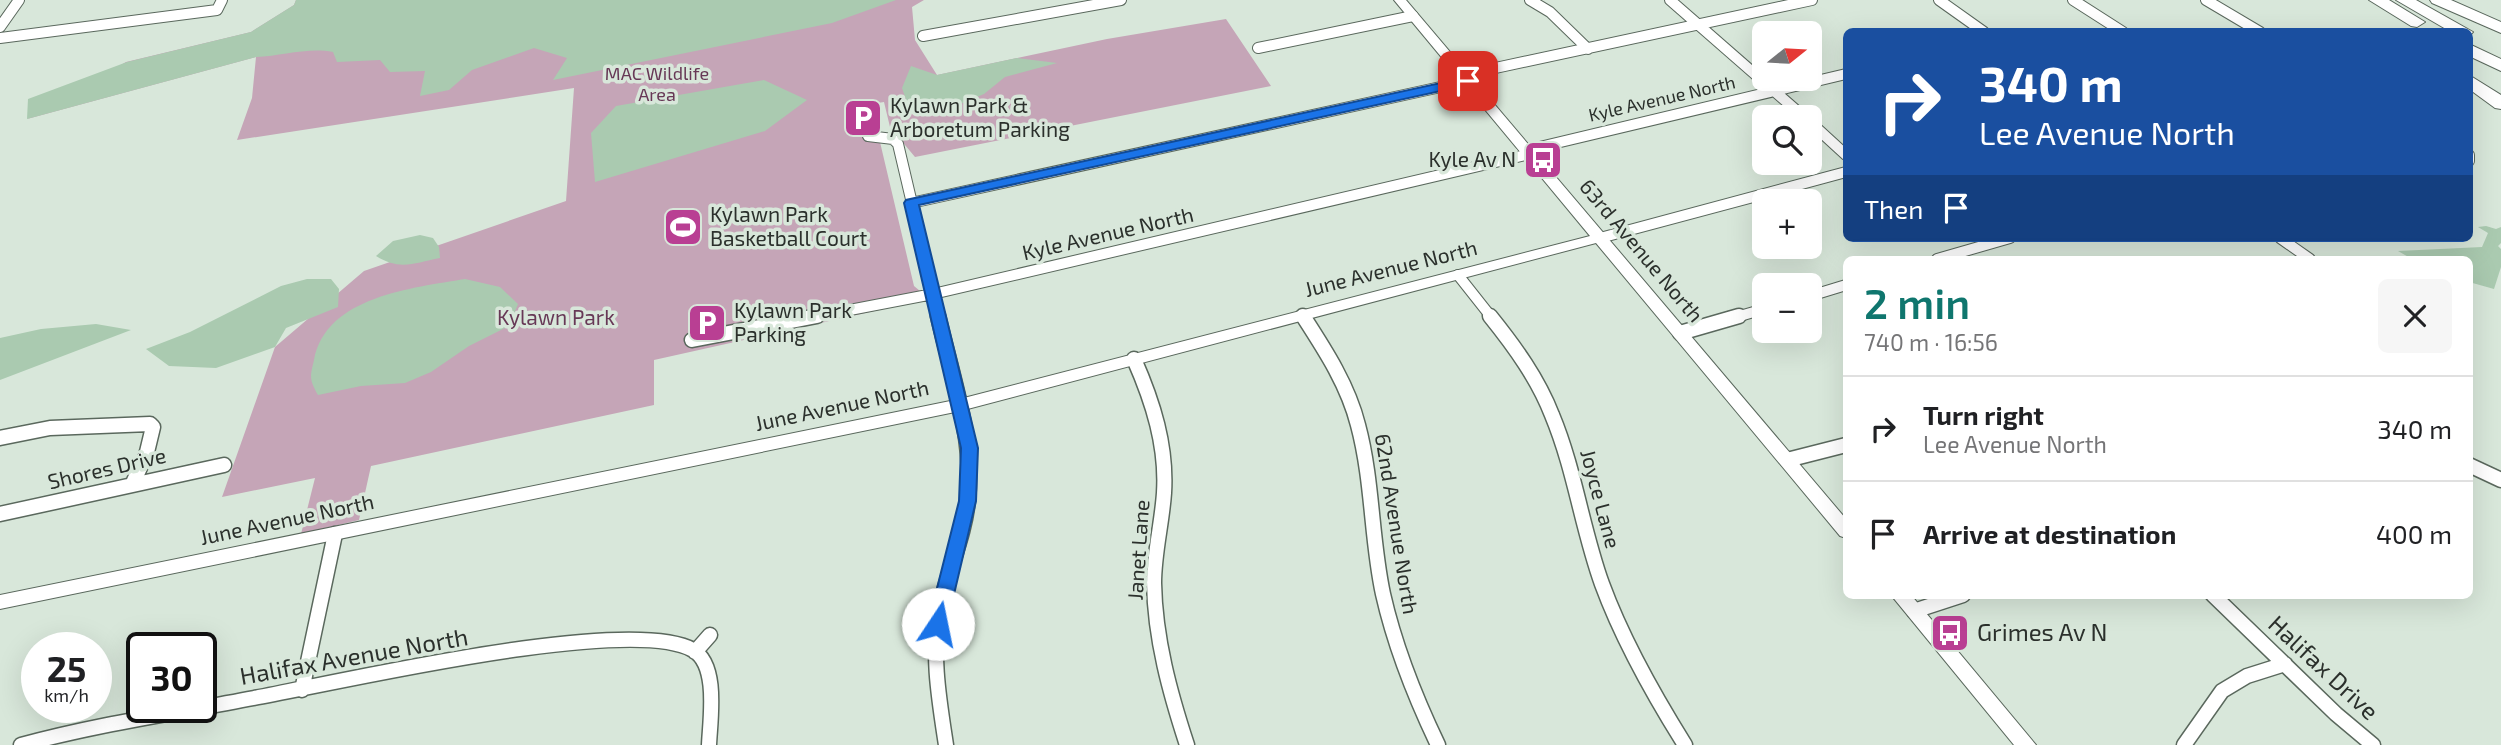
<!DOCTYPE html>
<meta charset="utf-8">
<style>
body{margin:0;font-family:"Exo 2",sans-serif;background:#f6f6f6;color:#202124;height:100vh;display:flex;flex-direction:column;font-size:26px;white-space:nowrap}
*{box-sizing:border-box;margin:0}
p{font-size:23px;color:#757577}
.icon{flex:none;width:38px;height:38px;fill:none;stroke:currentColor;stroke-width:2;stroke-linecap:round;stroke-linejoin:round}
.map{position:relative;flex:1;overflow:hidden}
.sheet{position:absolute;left:1843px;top:256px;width:630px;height:343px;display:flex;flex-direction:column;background:#fff;border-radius:10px;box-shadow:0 7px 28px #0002}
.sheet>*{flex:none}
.guide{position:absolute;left:1843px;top:28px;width:630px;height:214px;border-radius:10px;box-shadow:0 7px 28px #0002;background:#1a4fa0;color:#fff;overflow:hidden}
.needle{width:46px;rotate:72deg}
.tools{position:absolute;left:1752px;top:21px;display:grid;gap:14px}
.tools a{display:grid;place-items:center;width:70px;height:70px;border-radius:10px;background:#fff;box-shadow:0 7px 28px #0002;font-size:35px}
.speed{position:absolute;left:21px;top:632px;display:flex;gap:14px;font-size:35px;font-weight:700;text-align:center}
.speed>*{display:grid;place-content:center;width:91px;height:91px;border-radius:50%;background:#fff;box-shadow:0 7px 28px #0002;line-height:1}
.speed small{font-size:18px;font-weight:400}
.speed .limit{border:4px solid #111;border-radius:10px;background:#fff;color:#111}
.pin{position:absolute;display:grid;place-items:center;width:60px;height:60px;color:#fff;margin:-30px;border-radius:14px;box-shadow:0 4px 10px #0006}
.me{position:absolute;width:77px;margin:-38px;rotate:11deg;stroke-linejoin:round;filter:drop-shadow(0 0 5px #0008)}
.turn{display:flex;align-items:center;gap:24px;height:147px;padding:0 21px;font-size:32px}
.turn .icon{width:91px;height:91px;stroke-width:2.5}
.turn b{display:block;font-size:49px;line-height:60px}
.then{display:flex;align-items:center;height:66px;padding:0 21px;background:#0003;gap:14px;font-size:26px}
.round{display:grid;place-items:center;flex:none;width:74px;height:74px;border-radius:10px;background:#f6f6f6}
.overview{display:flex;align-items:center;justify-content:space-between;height:119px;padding:0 21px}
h1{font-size:42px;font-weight:600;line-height:52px;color:#0f766e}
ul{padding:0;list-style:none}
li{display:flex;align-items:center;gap:21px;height:105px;padding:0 21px;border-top:2px solid #e0e0e0}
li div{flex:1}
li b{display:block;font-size:26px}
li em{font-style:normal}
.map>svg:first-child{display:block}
.green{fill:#c5a5b7}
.water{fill:#aacab0}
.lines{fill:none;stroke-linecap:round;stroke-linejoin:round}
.minor-far1-casing{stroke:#5a685d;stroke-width:12}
.minor-casing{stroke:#5a685d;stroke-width:17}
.tertiary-casing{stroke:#5a685d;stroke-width:2}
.motorway-casing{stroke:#5a685d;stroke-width:2}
.minor-far1{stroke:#fff;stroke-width:10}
.minor{stroke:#fff;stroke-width:14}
.tertiary{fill:#fff;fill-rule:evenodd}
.motorway{fill:#fff;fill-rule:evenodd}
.route{fill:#1a73e8;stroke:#114b97;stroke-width:2}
.labels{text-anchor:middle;stroke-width:7;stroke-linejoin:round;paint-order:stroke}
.far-park-label{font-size:18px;fill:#673856;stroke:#d8e7da}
.far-street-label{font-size:18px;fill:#2b302c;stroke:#d8e7da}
.poi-label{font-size:21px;fill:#2b302c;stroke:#d8e7da;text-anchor:start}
.street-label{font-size:21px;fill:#2b302c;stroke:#d8e7da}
.park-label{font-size:21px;fill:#673856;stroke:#d8e7da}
.near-poi-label{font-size:24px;fill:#2b302c;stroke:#d8e7da;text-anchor:start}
.near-street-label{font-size:24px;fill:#2b302c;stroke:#d8e7da}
</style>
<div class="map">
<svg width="2501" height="745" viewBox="0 0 2501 745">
<rect width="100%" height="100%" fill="#d8e7da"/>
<path class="green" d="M296 0H924L912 7 915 40 937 75 1107 39 1226 19 1271 86 915 157 890 127 884 102 871 104 914 286 920 291 915 302 654 360V405L371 466 359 520 301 534 315 478 222 497 275 347 364 271 566 201 574 88 237 140 252 98 256 57 27 119 126 62 251 32 294 5Z"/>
<path class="water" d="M296 0H896L832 23 553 80 567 58 534 48 472 70 449 90 420 96 425 71 390 72 380 60 337 62 333 52C308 47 282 56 256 57L27 119 28 99 127 62 251 32 294 5Z
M1017 58 1057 63 1005 77 984 94 937 114H911L902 88 911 66 937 75Z
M764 80 807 100 765 131 595 182 591 133 616 106Z
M2486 226 2496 229 2501 227V243L2498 246 2501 249V267L2494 289 2469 282V259H2412L2398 251 2482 247 2488 233 2478 227Z
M420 235 433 238 439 247 440 258C414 263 400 271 376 256L393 241Z
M307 279H331L339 289 338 307 286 328 275 347 216 368 169 366 146 349 190 332 281 286Z
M465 279 500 287 518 304 509 326 469 346 431 372 405 383 361 386 318 395C309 379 310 377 314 360 326 296 413 288 465 279Z
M96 324 131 330 0 380V338L41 329Z"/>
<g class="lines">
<defs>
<path id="minor-far1" d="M1530 0 1550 12 1588 49
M1670 0 1804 117
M1939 0 1984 32
M2073 0 2123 32
M2206 0 2260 32
M0 27 19 0
M923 36 1121 0
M0 38 217 10 222 0
M1258 48 1413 16
M1463 75 1812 0
M863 121 868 136 893 139 898 144 939 318
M1810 122 1846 155
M1527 150 1846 74
M2469 155V161
M911 203 1468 81
M1600 238 1846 172
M2280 238 2310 259
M1937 259 2010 238
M1458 275 1492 318
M1810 296 1846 285
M1302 315 1304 318
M808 318 933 294 1530 154
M1733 318 1764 309"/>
<path id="minor" d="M938 316C952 376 974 437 968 499 965 536 947 572 940 608 931 654 939 699 946 745
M1303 316C1325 350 1348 385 1358 425 1373 481 1371 539 1383 594 1395 647 1415 697 1438 745
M1490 316C1515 347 1538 379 1552 415 1575 470 1582 529 1602 584 1623 641 1653 694 1685 745
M1680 333 1739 316
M692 340 817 316
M1134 359C1153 402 1167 446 1164 493 1162 523 1154 553 1154 583 1155 639 1170 693 1187 745
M0 438 50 428 150 424 153 427 147 452 133 483
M1787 460 1846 445
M2469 465 2501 480
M0 514 224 465
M2213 595 2336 714 2373 745
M1914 611 1963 595
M695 652 710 635
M302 690 335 534
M21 745C98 724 176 713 254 698 336 683 629 614 693 650 719 665 710 720 709 745
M2184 745 2222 691 2247 676 2285 664"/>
<path id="tertiary" d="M1394 0H1406L1846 519V538L1840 536 1596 243 960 411 0 609V595L960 399 1590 236Z
M1891 595H1911L2036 745H2014Z"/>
<path id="motorway" d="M2369 0H2389L2425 22 2417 27 2411 26Z
M2396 0H2416L2473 32 2469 36V32H2451Z
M2430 0H2451L2501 22V33L2432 3Z
M2469 44 2501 59V71L2469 56Z
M2469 75 2501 95V109L2495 108 2469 89Z"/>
</defs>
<use href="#minor-far1" class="minor-far1-casing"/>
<use href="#minor" class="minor-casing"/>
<use href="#tertiary" class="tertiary-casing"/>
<use href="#motorway" class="motorway-casing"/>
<use href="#minor-far1" class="minor-far1"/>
<use href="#minor" class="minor"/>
<use href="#tertiary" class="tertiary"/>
<use href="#motorway" class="motorway"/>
</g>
<path class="route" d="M1468 77 1474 81 1473 84 919 205 978 448 976 501 947 624 944 630 938 632 931 630 928 624 959 501 961 448 904 203 906 200Z"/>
<defs>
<symbol id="parking-square" viewBox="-11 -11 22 22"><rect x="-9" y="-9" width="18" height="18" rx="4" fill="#b93f93" stroke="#d8e7da"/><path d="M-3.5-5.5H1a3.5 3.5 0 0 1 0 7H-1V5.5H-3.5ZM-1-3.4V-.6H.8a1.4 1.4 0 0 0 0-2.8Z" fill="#fff"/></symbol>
<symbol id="bus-square" viewBox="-11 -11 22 22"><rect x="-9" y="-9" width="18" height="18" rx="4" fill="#b93f93" stroke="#d8e7da"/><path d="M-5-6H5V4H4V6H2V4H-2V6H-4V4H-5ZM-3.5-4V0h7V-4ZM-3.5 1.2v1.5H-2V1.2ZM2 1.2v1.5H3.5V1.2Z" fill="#fff"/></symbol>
<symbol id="stadium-square" viewBox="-11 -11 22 22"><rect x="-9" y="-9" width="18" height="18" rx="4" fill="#b93f93" stroke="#d8e7da"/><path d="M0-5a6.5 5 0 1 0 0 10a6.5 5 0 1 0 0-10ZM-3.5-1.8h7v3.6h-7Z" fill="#fff"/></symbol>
</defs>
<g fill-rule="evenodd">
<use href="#parking-square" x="841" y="96" width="44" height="44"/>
<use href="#bus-square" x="1521" y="138" width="44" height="44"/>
<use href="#stadium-square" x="661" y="205" width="44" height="44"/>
<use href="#parking-square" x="685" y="301" width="44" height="44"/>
<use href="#bus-square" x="1928" y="611" width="44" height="44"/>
</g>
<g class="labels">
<g class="far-park-label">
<text x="657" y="80">MAC Wildlife<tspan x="657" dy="21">Area</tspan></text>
</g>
<g class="far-street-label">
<text transform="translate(1662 99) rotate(-13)" y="6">Kyle Avenue North</text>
</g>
<g class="poi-label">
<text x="890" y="113">Kylawn Park &amp;<tspan x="890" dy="24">Arboretum Parking</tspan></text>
<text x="1516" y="167" text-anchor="end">Kyle Av N</text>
<text x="710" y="222">Kylawn Park<tspan x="710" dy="24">Basketball Court</tspan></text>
<text x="734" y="318">Kylawn Park<tspan x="734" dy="24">Parking</tspan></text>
</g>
<g class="street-label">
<text transform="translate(1108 234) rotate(-13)" y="7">Kyle Avenue North</text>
<text transform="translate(1641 251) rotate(50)" y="7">63rd Avenue North</text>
<text transform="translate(1391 269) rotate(-14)" y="7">June Avenue North</text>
<text transform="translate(842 406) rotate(-12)" y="7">June Avenue North</text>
<text transform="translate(107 469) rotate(-13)" y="7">Shores Drive</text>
<text transform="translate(1600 499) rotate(75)" y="7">Joyce Lane</text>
<text transform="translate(287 520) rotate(-12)" y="7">June Avenue North</text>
<text transform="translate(1396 524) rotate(81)" y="7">62nd Avenue North</text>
<text transform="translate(1139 550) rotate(-86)" y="7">Janet Lane</text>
</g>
<g class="park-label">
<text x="556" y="325">Kylawn Park</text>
</g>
<g class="near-poi-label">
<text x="1977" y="641">Grimes Av N</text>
</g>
<g class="near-street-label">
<text transform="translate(354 657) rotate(-10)" y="8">Halifax Avenue North</text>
<text transform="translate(2323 668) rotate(43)" y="8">Halifax Drive</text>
</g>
</g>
</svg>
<div class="tools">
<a><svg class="needle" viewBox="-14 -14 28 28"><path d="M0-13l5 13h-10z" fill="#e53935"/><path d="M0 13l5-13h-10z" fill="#757577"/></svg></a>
<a><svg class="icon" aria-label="search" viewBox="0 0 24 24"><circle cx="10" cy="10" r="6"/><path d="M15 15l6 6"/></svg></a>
<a>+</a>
<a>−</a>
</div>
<div class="speed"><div>25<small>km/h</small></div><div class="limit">30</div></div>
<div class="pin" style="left:1468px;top:81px;background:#d93025"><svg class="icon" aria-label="arrive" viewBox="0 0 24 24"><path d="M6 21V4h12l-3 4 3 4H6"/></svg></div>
<svg class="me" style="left:938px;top:624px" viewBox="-20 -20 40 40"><circle r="19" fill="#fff"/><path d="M0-13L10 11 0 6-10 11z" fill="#1a73e8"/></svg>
<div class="guide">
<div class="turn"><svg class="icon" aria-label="right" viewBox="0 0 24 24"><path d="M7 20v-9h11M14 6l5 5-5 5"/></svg><div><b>340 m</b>Lee Avenue North</div></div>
<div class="then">Then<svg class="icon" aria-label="arrive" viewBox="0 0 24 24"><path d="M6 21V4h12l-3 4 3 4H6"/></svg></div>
</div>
<section class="sheet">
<div class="overview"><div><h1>2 min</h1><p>740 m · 16:56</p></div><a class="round"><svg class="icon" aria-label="close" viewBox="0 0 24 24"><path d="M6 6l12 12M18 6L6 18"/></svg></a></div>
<ul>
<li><svg class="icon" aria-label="right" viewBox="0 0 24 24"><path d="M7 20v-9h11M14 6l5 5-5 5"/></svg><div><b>Turn right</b><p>Lee Avenue North</p></div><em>340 m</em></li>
<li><svg class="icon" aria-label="arrive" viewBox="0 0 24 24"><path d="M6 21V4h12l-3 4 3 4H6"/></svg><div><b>Arrive at destination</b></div><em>400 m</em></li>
</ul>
</section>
</div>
